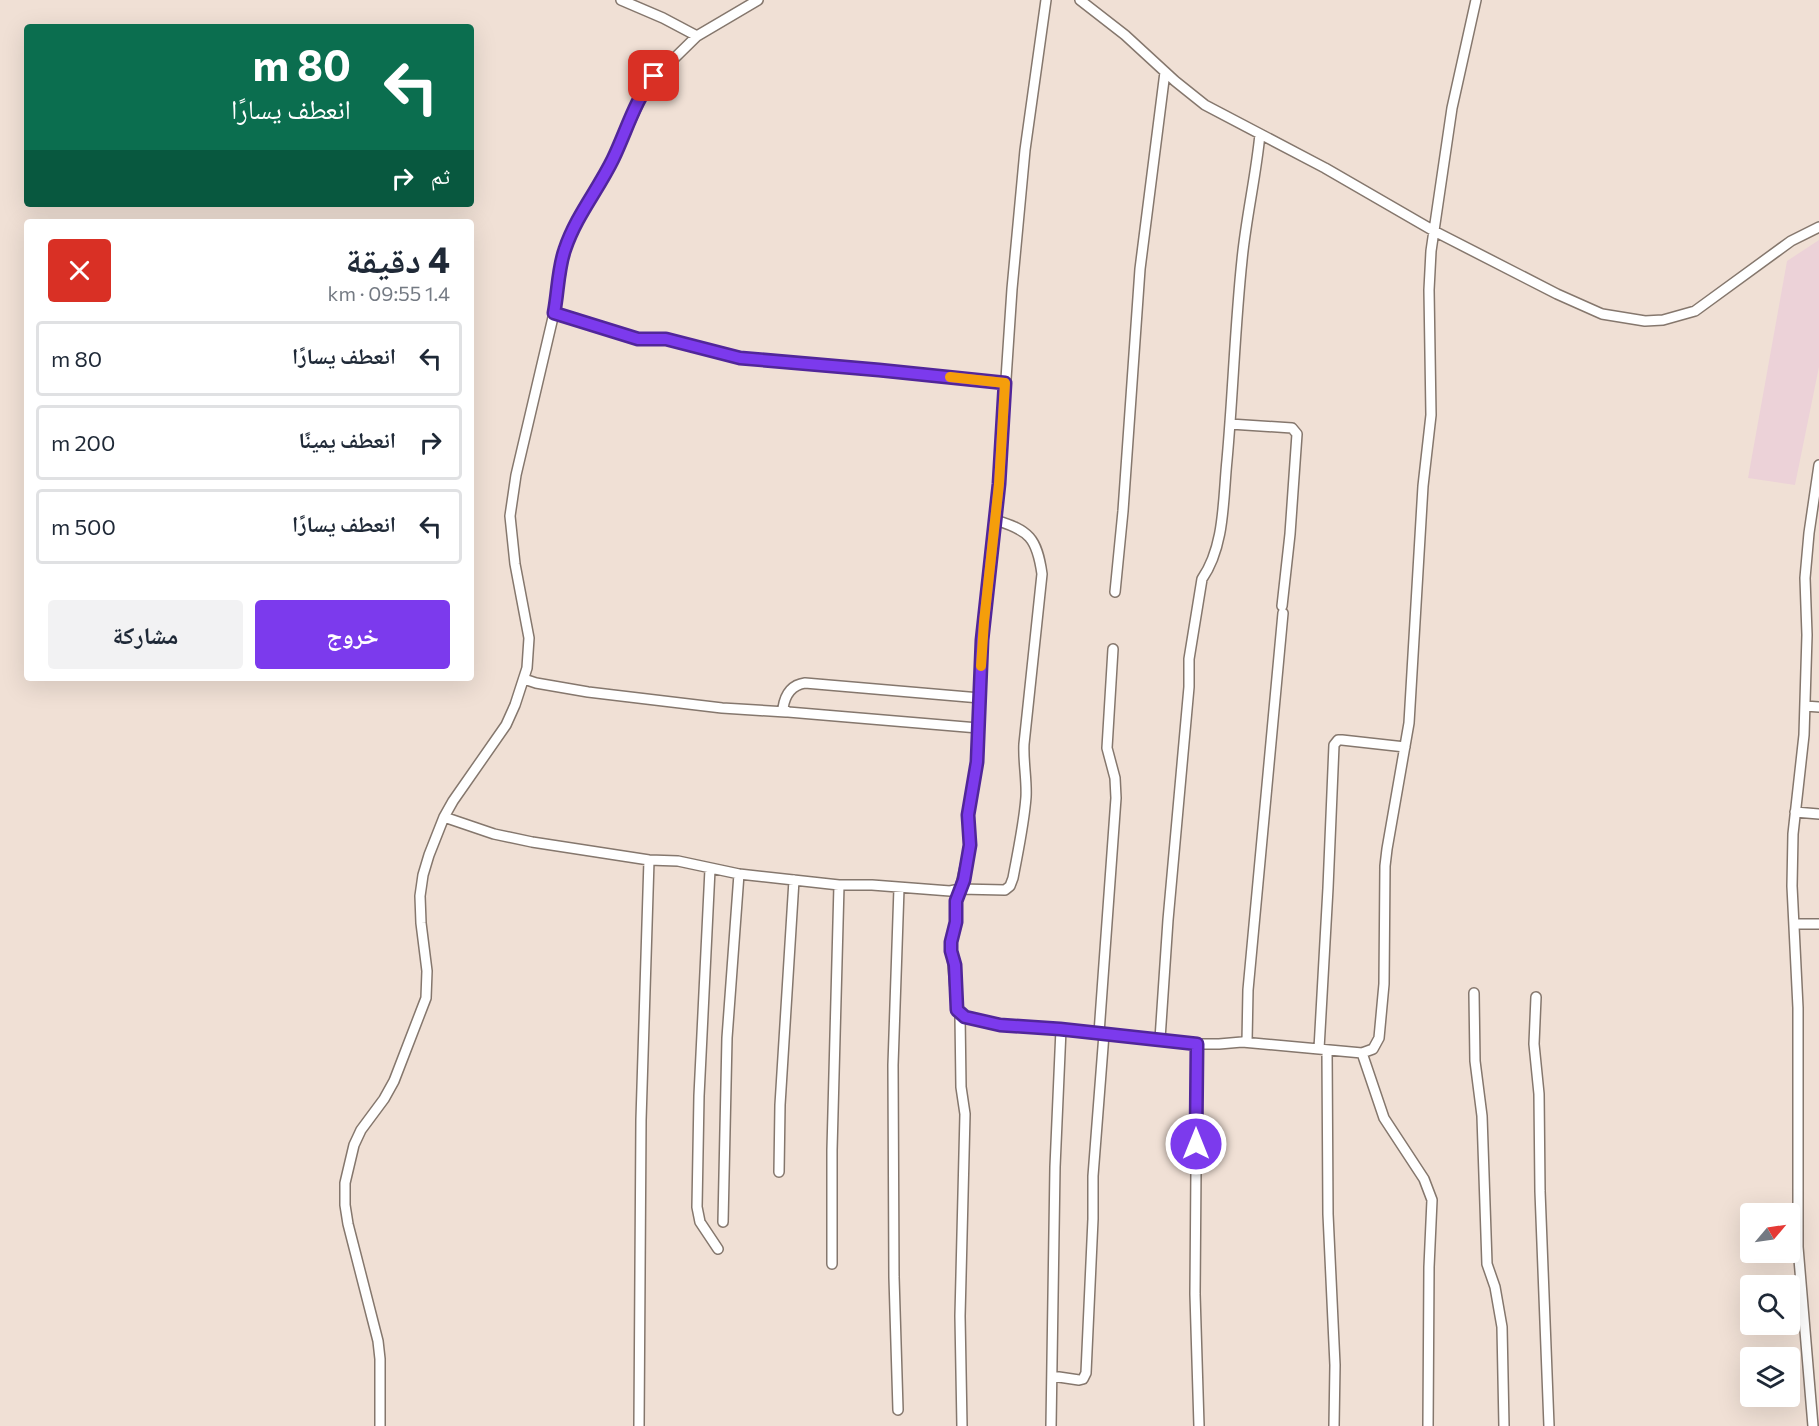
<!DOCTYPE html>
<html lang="ar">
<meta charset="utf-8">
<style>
body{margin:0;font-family:Commissioner,"Noto Naskh Arabic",sans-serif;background:#f2f2f3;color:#1f2937;direction:rtl;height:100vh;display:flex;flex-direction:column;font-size:22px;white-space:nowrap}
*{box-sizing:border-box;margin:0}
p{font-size:20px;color:#747a83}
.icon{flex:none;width:33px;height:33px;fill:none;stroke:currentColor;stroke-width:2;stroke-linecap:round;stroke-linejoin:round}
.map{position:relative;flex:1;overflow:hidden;direction:ltr}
.panel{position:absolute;left:24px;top:219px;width:450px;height:462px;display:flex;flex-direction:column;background:#fff;border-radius:6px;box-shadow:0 6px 24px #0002;direction:rtl}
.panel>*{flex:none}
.top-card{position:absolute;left:24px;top:24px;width:450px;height:183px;border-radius:6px;box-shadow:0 6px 24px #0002;direction:rtl;background:#0b6e4f;color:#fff;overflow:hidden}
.needle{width:39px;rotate:61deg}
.controls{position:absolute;left:1740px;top:1203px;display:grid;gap:12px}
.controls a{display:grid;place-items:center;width:60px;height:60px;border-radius:6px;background:#fff;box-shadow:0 6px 24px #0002;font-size:30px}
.pin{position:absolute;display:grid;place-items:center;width:51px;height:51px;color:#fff;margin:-26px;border-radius:12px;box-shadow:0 3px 9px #0006}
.me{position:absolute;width:66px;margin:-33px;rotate:0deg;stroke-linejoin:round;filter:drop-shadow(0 0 4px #0008)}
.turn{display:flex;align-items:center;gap:21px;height:126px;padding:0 24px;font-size:27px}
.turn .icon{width:78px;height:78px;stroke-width:2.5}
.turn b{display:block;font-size:42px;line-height:51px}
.then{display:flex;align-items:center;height:57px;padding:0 24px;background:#0003;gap:12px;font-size:22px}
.round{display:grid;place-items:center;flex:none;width:63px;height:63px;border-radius:6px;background:#f2f2f3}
.head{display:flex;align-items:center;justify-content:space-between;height:102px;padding:0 24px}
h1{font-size:36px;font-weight:700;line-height:45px}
.button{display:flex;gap:12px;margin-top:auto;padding:12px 24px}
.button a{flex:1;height:69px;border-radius:6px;background:#7c3aed;color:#fff;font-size:24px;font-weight:700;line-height:69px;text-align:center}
.button a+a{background:#f2f2f3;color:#1f2937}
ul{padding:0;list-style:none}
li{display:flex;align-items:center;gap:18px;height:75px;margin:0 12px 9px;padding:0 12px;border:3px solid #e0e1e3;border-radius:6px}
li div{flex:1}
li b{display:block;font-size:22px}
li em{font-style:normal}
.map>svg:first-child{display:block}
.education{fill:#ecd2d8}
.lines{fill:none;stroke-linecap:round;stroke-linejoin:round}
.minor-casing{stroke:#85776d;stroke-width:12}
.minor{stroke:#fff;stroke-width:9}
.route-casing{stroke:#51269a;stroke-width:15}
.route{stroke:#7c3aed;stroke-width:10}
.slow{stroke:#f59e0b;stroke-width:10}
</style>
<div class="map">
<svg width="1819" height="1426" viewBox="0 0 1819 1426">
<rect width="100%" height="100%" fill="#f0e0d5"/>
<path class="education" d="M1819 240V367L1795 485 1748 478 1787 261Z"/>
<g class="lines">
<defs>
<path id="minor" d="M621 0 663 18 697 36
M1080 0 1125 35 1175 81 1205 105 1325 168 1434 231 1557 294 1602 314 1645 321 1663 320 1695 311 1791 241 1819 227
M554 313 638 339H666L740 358 858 368 1005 383
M1230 424 1292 428 1297 434 1290 534 1282 606
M995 520C1029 530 1037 538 1042 574L1024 744C1023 761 1027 780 1026 797 1024 824 1018 851 1013 878L1010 886 1005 890 960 889 956 901V922L951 942 957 1010 960 1015 1000 1025 1061 1029 1197 1044H1219L1242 1042 1362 1053 1373 1049 1379 1038 1384 984 1385 866 1387 849 1409 723 1423 486 1431 415 1429 290 1431 251 1452 108 1476 0
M1115 592 1123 511 1140 269 1165 72
M524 679 536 683 588 692 722 708 786 712
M1805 706 1819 707
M978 728 788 712 783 708C785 695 791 685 805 683L980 698
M1795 812 1819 814
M444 817 494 834 532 842 649 860 678 861 739 874 839 885H872L950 891 960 889 970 845 968 815 977 762 982 640 999 484 1012 289 1025 150 1046 0
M710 869 699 1096 697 1207 700 1222 718 1249
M1794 924H1819
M1474 993 1475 1061 1482 1116 1487 1264 1495 1287 1502 1327 1504 1426
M1536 997 1534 1044 1539 1094 1540 1191 1549 1426
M960 1015 961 1087 965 1114 960 1316 962 1426
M1099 1033 1116 798 1115 778 1107 748 1113 649
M1160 1039 1168 920 1189 687V659L1202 579C1225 546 1223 499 1227 460 1233 394 1235 326 1242 260 1246 218 1256 176 1260 134
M1247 1042 1248 990 1283 613
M1197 1044 1195 1294 1199 1426
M1319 1049 1328 888 1334 745 1338 740H1342L1405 747
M1327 1050 1328 1214 1335 1365 1334 1426
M1362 1053 1384 1118 1424 1179 1432 1200 1429 1267 1428 1426
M779 1172 780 1105 794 880
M723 1222 727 1038 739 874
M832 1264V1150L839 885
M1052 1376 1079 1380 1083 1379 1086 1373 1093 1219V1176L1104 1034
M898 1410 894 1277 893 1065 899 888
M380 1426V1359L378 1341 348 1224 345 1205V1183L354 1145 361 1130 384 1099 394 1081 426 998 427 971 421 923 420 896 423 875 429 855 444 817 453 801 506 725 515 705 527 668 529 638 515 564 510 516 516 475 554 313 564 251 577 221 610 165 647 85 697 36 758 0
M639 1426 641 1120 649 860
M1051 1426 1055 1167 1061 1029
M1813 1426 1798 1247V1008L1792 886 1793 834 1804 735 1807 635 1805 578 1809 533 1819 465"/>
</defs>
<use href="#minor" class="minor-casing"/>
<use href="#minor" class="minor"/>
</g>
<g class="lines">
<defs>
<path id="route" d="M654 76C635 100 626 132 613 159 598 190 576 216 565 249 558 268 558 292 554 313L638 339H666L740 358 879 370 1005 383 999 484 982 640 977 762 968 815 970 845 964 880 956 901V922L951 942V951L955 965 957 1010 965 1017 1000 1025 1060 1029 1197 1044 1196 1144"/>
</defs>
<use href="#route" class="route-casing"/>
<use href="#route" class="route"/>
<path class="slow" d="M950 377 1005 383 999 484 984 622 981 666"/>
</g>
</svg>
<div class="controls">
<a><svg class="needle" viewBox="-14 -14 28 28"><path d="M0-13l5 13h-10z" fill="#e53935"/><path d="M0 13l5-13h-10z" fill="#747a83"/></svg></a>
<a><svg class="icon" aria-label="search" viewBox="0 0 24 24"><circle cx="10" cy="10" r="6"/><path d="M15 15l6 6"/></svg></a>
<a><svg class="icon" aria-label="layers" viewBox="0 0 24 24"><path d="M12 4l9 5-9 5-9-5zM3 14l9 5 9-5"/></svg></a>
</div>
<div class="pin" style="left:654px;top:76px;background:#d93025"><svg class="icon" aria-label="arrive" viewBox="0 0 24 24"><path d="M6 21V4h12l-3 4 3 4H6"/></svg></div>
<svg class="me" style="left:1196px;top:1144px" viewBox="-20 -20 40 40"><circle r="17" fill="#7c3aed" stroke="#fff" stroke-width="3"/><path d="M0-11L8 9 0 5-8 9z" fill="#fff"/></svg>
<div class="top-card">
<div class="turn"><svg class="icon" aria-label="left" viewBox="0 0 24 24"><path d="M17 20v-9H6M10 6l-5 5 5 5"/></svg><div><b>80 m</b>انعطف يسارًا</div></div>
<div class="then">ثم<svg class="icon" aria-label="right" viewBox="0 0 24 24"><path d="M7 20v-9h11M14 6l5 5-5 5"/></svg></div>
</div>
<section class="panel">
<div class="head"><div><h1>4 دقيقة</h1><p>1.4 km · 09:55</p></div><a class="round" style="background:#d93025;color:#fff"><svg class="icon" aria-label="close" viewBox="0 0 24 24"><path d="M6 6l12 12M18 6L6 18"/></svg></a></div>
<ul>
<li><svg class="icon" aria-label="left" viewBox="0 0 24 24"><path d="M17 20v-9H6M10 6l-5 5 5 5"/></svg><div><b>انعطف يسارًا</b></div><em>80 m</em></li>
<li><svg class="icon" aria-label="right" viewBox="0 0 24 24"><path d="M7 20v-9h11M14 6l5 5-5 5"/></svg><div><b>انعطف يمينًا</b></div><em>200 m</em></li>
<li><svg class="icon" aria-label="left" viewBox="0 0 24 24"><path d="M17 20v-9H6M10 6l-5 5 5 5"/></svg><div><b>انعطف يسارًا</b></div><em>500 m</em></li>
</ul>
<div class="button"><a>خروج</a><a>مشاركة</a></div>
</section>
</div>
